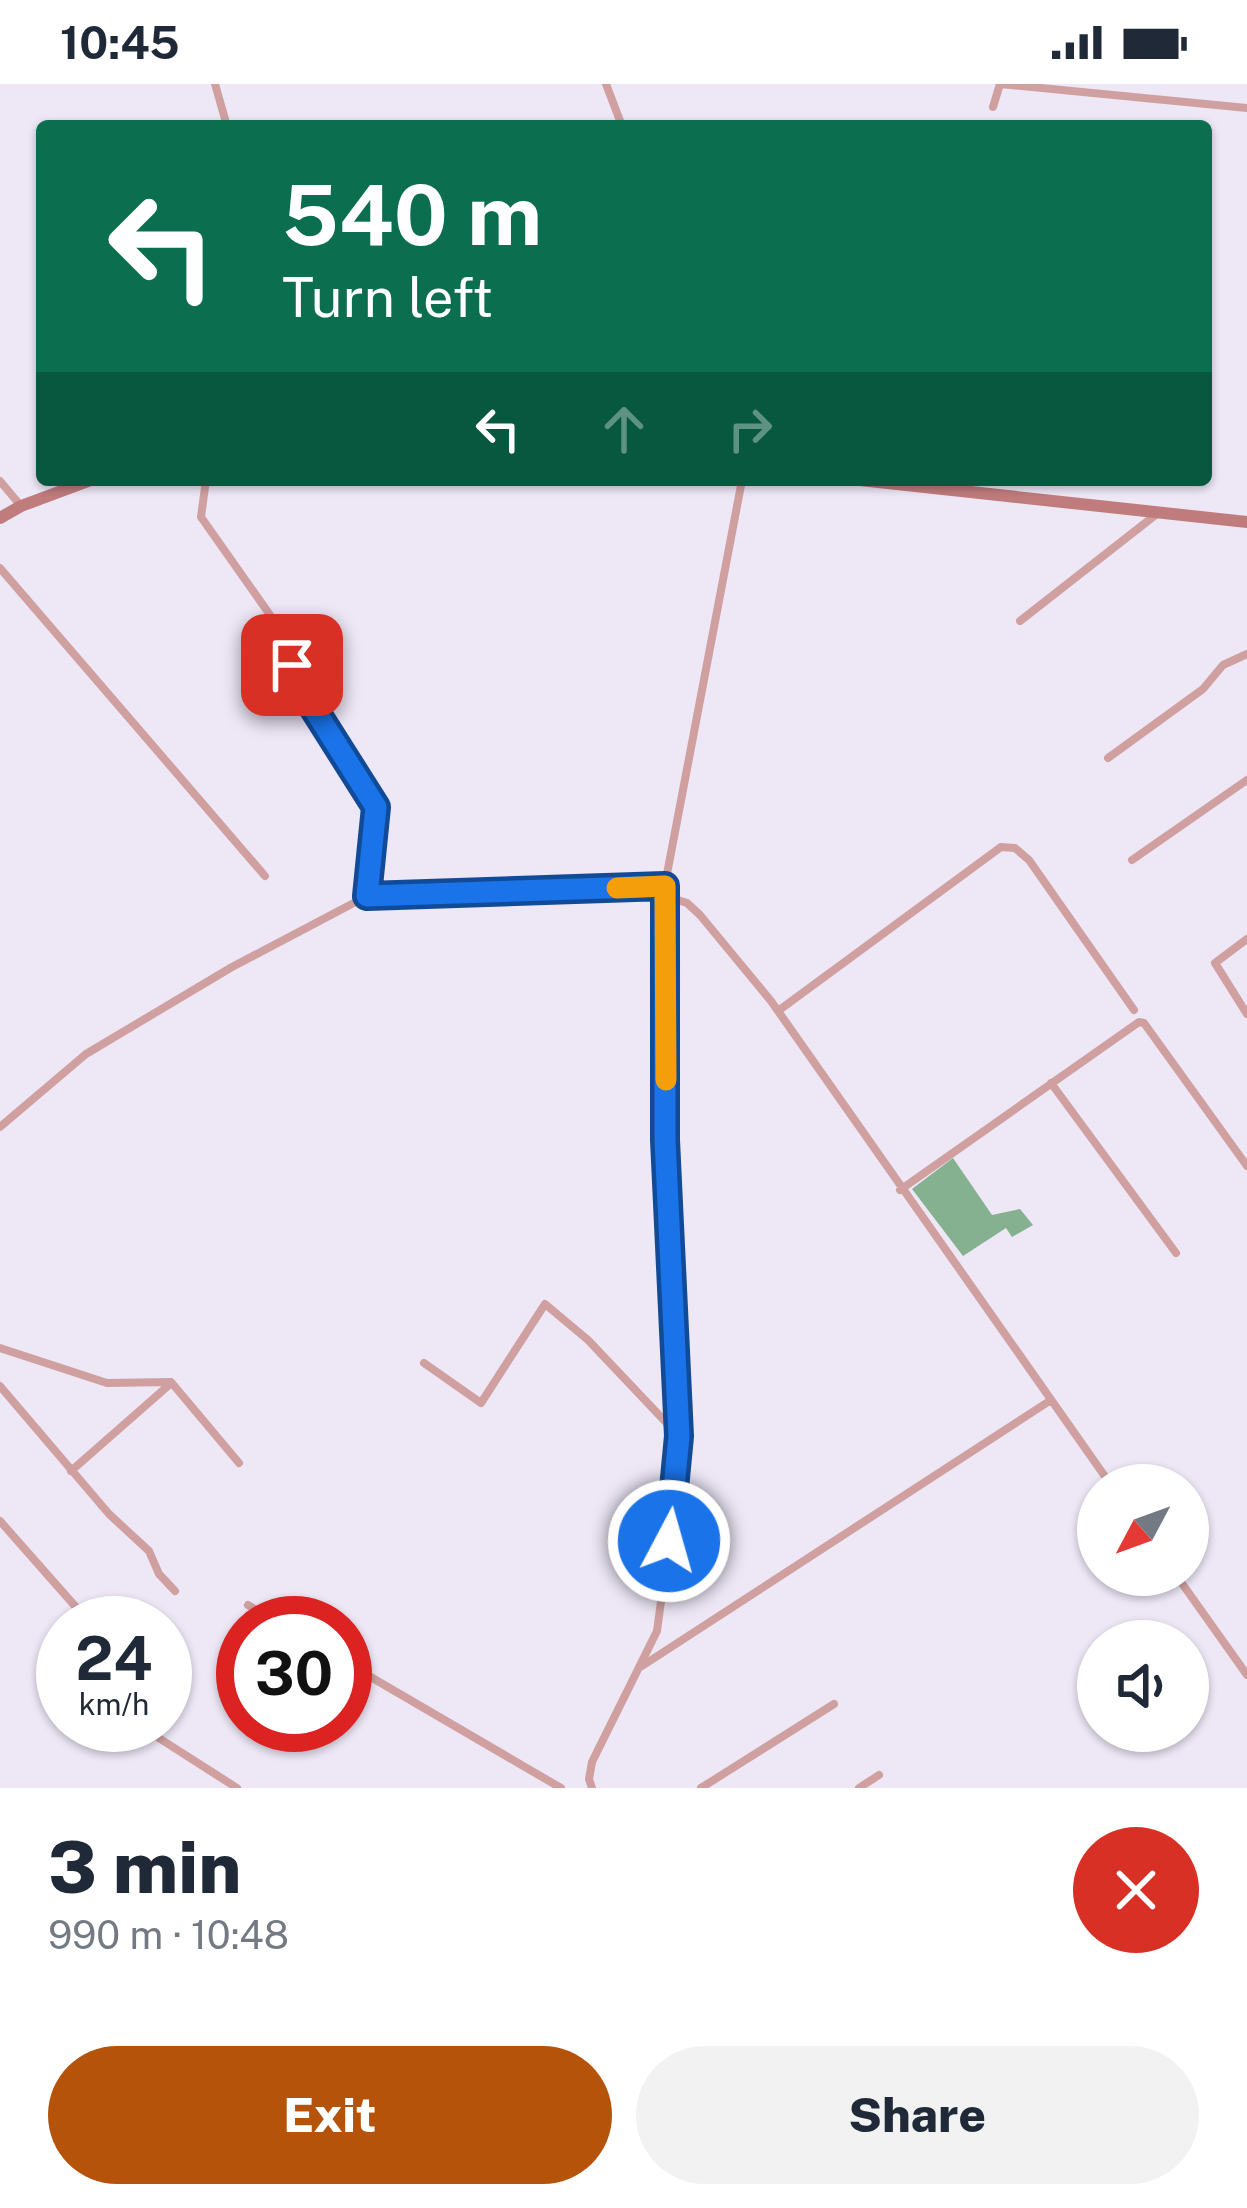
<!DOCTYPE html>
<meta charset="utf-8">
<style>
body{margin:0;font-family:"Public Sans",sans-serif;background:#f2f2f3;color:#1f2937;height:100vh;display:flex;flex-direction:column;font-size:45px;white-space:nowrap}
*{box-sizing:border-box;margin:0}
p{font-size:39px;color:#747a83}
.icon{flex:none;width:66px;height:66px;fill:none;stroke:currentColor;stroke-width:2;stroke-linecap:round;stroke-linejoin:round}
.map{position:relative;height:1704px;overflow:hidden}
.details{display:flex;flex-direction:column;background:#fff;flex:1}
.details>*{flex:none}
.hud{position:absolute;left:36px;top:36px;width:1176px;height:366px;border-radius:12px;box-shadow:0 3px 9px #0004;background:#0b6e4f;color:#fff;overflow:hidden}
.needle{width:78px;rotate:229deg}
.controls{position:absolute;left:1077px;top:1380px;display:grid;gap:24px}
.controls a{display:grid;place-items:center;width:132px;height:132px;border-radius:50%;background:#fff;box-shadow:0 3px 9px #0004;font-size:60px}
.speed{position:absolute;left:36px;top:1512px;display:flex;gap:24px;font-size:60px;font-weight:700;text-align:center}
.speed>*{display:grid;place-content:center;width:156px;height:156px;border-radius:50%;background:#fff;box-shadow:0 3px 9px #0004;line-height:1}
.speed small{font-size:30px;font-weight:400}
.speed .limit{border:18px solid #d22;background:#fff;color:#111}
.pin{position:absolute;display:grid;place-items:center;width:102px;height:102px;color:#fff;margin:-51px;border-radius:24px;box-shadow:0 6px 18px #0006}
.me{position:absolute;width:132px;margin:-66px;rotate:6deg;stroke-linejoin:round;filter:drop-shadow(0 0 9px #0008)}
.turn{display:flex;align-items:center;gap:42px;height:252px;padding:0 48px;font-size:54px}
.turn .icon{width:156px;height:156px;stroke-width:2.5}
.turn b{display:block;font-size:84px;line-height:102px}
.lanes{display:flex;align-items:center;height:114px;padding:0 48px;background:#0003;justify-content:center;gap:60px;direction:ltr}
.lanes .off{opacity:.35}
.round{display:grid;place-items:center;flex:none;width:126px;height:126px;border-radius:63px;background:#f2f2f3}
.overview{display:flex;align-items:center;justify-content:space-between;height:204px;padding:0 48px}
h1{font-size:72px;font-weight:800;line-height:90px}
.action{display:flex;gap:24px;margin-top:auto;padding:24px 48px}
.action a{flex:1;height:138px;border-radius:72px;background:#b45309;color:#fff;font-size:48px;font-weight:800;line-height:138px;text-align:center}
.action a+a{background:#f2f2f3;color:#1f2937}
.status{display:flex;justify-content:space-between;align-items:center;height:84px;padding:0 60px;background:#fff;direction:ltr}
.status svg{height:33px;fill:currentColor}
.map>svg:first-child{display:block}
.forest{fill:#85b190}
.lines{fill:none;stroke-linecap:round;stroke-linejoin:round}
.street{stroke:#d0a0a0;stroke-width:8}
.secondary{stroke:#c07b7c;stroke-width:12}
.route-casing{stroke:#114b97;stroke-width:30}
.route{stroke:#1a73e8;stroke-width:21}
.slow{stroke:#f59e0b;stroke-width:21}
</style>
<div class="status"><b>10:45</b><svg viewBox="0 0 49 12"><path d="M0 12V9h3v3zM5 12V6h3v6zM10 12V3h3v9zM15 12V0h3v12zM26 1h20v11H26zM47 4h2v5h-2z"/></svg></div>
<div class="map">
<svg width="1247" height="1704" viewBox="0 0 1247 1704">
<rect width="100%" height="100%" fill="#ede7f6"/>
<path class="forest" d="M953 1074 992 1131 1020 1125 1033 1141 1012 1153 1006 1144 963 1172 912 1105Z"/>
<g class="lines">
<path class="street" d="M215 0 227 42
M606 0 622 42
M993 23 1000 0 1247 24
M0 397 21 422
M0 484 265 792
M1020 537 1158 429
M1108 674 1203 605 1223 581 1247 570
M1132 776 1247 696
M663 811 687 819 700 831 771 917 1111 1401
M367 812 665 803
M1247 855 1215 879 1247 930
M778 927 1001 763 1015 764 1029 776 1134 926
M1051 999 1176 1169
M0 1043 86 970 232 883 367 812 376 723 314 625 270 531 201 433 206 396
M900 1106 1139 938 1144 939 1247 1082
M0 1264 107 1299 171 1298 239 1379
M424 1279 481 1319 545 1220 588 1256 678 1351
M0 1302 109 1430 149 1467 159 1490 175 1507
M71 1387 169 1301
M0 1437 90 1539
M1176 1491 1247 1591
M248 1521 278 1539
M345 1578 561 1704
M642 1582 1051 1316
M151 1649 237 1704
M592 1704 589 1695 592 1678 657 1547 669 1457 679 1352 665 1056 663 811 742 396
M701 1704 834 1620
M859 1704 879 1691"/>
<path class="secondary" d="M860 396 1247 438
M0 434 21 422 91 396"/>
</g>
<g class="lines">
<defs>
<path id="route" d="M292 581 314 625 376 723 367 812 665 802V1056L679 1352 669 1457"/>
</defs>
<use href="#route" class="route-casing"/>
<use href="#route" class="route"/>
<path class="slow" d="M617 804 665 802 666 996"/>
</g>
</svg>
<div class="controls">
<a><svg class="needle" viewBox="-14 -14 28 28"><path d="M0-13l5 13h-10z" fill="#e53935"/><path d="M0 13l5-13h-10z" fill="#747a83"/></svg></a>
<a><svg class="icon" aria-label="sound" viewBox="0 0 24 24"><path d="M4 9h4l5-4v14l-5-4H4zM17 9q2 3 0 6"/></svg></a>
</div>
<div class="speed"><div>24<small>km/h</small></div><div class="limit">30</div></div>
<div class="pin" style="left:292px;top:581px;background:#d93025"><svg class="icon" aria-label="arrive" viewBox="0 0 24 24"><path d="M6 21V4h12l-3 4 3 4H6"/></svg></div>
<svg class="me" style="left:669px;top:1457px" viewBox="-20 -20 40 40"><circle r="17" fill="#1a73e8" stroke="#fff" stroke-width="3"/><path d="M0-11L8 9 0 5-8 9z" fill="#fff"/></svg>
<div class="hud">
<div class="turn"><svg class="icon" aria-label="left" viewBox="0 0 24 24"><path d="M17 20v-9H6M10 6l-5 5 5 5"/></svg><div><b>540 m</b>Turn left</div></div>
<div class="lanes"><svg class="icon" aria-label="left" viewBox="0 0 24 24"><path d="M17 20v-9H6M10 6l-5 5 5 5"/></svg><svg class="icon off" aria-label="ahead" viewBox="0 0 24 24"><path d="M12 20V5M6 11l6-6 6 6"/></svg><svg class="icon off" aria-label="right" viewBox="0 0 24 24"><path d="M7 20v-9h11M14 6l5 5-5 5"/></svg></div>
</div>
</div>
<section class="details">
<div class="overview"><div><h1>3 min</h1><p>990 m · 10:48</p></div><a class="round" style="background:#d93025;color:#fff"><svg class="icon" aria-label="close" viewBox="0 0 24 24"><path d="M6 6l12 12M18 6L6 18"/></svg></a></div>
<div class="action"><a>Exit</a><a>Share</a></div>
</section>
